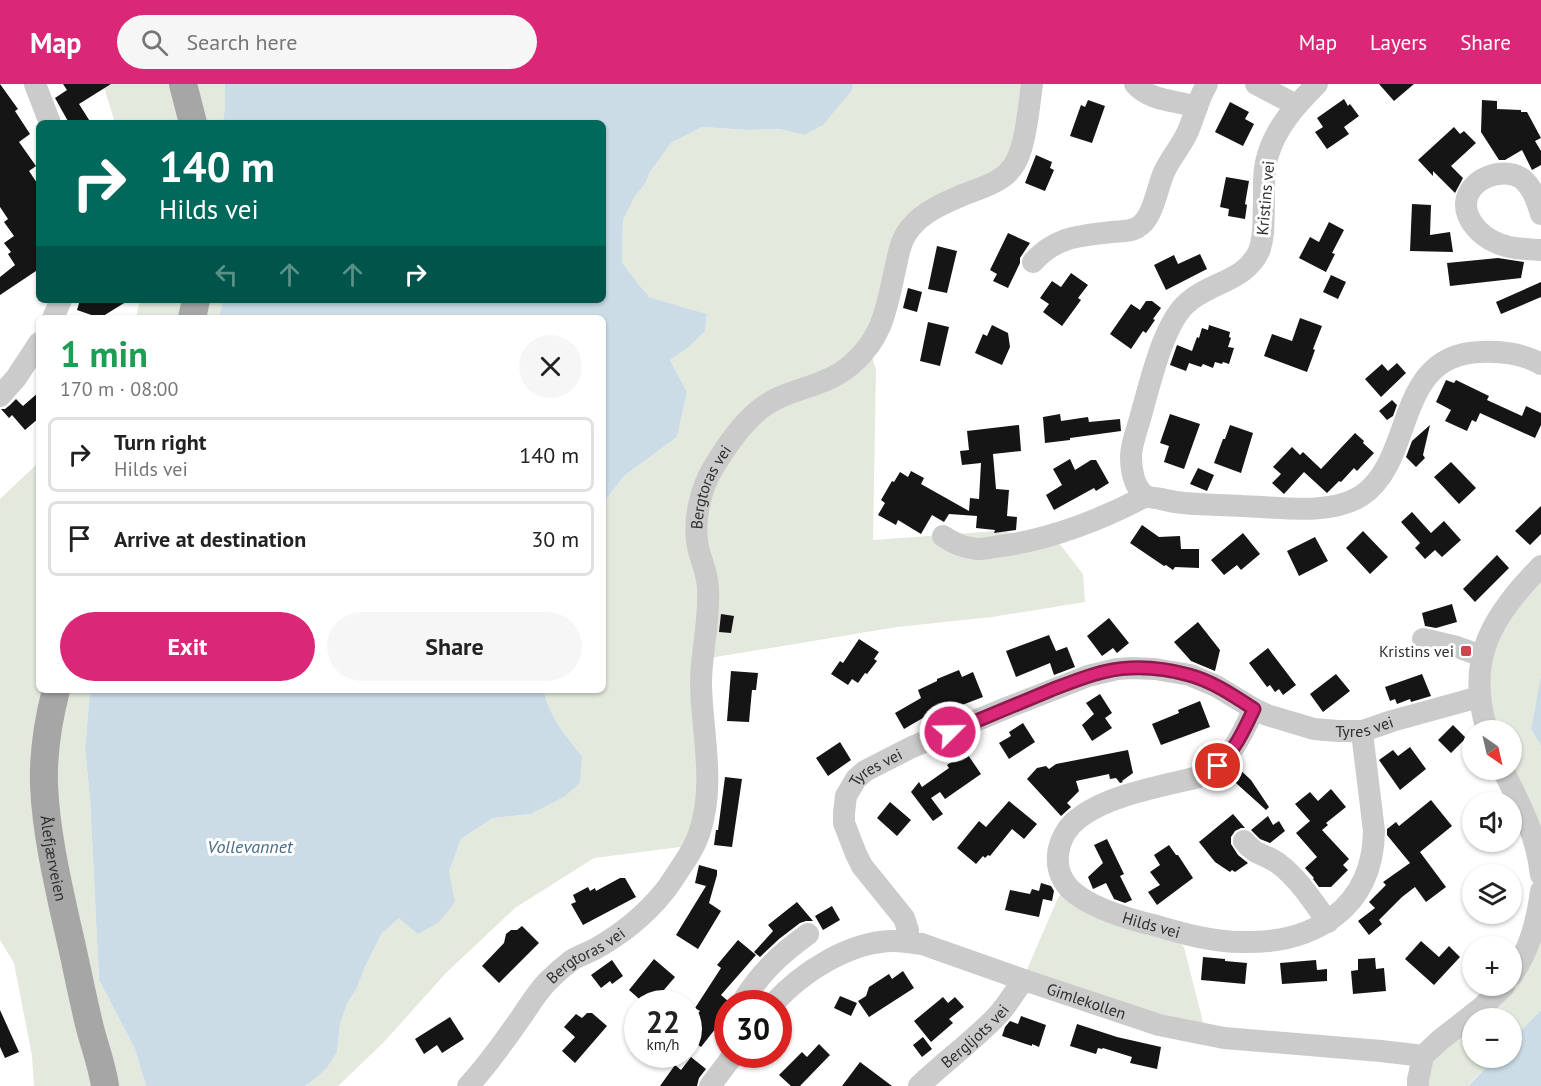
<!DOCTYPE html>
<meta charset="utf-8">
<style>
body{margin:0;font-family:"PT Sans",sans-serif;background:#f6f6f6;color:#222;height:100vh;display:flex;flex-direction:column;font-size:22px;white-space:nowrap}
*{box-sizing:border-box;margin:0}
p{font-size:20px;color:#767676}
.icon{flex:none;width:33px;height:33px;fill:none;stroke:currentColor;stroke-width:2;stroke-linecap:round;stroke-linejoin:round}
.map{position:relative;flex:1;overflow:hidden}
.drawer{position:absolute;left:36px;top:231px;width:570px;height:378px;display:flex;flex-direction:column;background:#fff;border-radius:9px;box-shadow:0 2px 4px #0004}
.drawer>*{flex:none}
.banner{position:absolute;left:36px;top:36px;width:570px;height:183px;border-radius:9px;box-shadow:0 2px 4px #0004;background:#00695c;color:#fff;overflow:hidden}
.needle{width:39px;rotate:146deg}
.controls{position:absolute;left:1462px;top:636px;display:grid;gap:12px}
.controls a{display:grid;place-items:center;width:60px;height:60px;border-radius:50%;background:#fff;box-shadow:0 2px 4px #0004;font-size:30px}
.speed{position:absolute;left:624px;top:906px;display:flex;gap:12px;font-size:30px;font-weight:700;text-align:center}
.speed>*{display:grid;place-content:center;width:78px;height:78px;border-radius:50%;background:#fff;box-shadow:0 2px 4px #0004;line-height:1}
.speed small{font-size:15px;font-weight:400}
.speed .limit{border:9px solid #d22;background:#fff;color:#111}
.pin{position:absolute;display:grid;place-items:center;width:51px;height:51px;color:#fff;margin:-26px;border:3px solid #fff;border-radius:50%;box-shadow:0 2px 6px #0007}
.me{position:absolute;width:66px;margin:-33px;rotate:67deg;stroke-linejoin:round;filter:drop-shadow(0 0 4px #0008)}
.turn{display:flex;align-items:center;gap:21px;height:126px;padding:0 24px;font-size:27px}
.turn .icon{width:78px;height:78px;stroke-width:2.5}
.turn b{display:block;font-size:42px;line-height:51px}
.lanes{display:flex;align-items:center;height:57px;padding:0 24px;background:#0003;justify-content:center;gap:30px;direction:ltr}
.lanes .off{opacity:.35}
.round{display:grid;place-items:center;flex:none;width:63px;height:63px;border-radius:32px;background:#f6f6f6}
.head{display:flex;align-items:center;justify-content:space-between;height:102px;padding:0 24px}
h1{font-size:36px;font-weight:800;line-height:45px;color:#1e9e55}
.button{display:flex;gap:12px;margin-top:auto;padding:12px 24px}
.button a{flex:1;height:69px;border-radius:36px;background:#db2777;color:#fff;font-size:24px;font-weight:800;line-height:69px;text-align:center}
.button a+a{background:#f6f6f6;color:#222}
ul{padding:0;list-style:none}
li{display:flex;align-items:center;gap:18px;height:75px;margin:0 12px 9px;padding:0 12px;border:3px solid #e0e0e0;border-radius:9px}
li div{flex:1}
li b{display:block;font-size:22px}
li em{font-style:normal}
header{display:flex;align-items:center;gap:36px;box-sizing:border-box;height:84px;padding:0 30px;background:#db2777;color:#fff}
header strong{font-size:28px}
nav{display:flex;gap:33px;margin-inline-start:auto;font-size:21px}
.search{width:420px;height:54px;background:#f6f6f6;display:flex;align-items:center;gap:15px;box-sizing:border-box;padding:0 21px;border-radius:33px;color:#767676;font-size:22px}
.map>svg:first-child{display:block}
.green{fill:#e3e9dd}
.water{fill:#cbdce7}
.building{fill:#151515}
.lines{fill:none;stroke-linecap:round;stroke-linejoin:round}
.minor{stroke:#cbcbcb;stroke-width:22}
.major{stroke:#a6a6a6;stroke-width:28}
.route-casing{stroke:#8e194d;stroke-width:15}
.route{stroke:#db2777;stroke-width:10}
.poi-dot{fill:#d0454d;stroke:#fff;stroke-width:2}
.labels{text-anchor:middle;stroke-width:6;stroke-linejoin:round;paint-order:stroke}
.street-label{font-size:16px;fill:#2e2e2e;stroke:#fff}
.poi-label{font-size:16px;fill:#2e2e2e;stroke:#fff;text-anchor:end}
.water-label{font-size:18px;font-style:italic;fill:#466c86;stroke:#fff}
</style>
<header>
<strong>Map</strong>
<div class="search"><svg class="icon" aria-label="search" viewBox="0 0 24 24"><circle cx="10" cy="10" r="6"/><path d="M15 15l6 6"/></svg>Search here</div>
<nav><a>Map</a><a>Layers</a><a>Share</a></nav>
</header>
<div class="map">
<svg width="1541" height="1002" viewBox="0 0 1541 1002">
<rect width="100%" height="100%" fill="#fff"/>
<path class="green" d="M103 0H225V23L223 39H115Z
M853 0H1027L1016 70 947 122 894 173 869 264 876 285 873 456 997 447 1055 454 1083 490 1085 518 992 533 897 543 710 574 706 694 688 762 594 774 515 824 446 889 383 959 338 1002H305L316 994 327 984 337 968 340 940 347 920 357 904 364 885 382 849 449 788 461 755 493 734 531 730 564 713 582 672C566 652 548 631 544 606H603V419L624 392 677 353 687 308 670 276 689 263 705 247 707 230 647 213 648 211 639 201 622 178 623 136 635 112 645 100 650 88 671 59 702 43 748 46 779 45 804 51 851 6Z
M140 216H221L222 222 218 234H136Z
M39 378V606H90L85 665 90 715 99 896 135 965 146 1002H34L32 972 14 879 0 856V415Z
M1541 484V591L1531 645 1541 662V785L1512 686V646H1489L1478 561Z
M1067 800 1160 841 1184 863 1206 950 1019 904 1057 816Z
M1541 820V926L1512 955V934H1473V974H1495L1469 1000 1470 1002H1420L1450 947 1506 902Z"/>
<path class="water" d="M225 0H853L852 6 823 41 804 51 779 45 748 46 702 43 671 59 650 88 645 100 635 112 623 136 622 178 639 201 649 212 648 213 707 230 705 247 689 263 670 276 687 308 677 353 624 392 603 419V234H218L222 222 221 216H603V39H223L225 23Z
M1541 591V662L1531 645Z
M90 606H544C548 631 566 652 582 672L580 699 564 713 531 730 493 734 461 755 449 788 455 818 439 838 418 850 399 834 382 849 364 885 357 904 347 920 340 940 337 968 327 984 316 994 305 1002H146L135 965 99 896 90 715 85 665Z
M1541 926V1002H1470L1469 1001 1495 974H1512V955Z"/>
<path class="building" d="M0 0 18 25 15 27 30 50 19 58 36 82 29 87 39 102V185L0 211V193L15 181 8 170 11 168 4 159 14 152 4 138 8 135 0 123Z
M63 0H111L79 20 91 39H69L55 14 67 6Z
M1379 0H1414L1394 17Z
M1344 15 1348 22 1350 20 1359 32 1344 43 1349 50 1327 65 1315 48 1323 43 1317 34Z
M1088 16 1105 22 1092 59 1070 52 1081 21 1085 23Z
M1482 16 1497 17V25L1521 26V28H1527L1541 54 1535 57 1541 67V81L1532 86 1522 66 1505 76H1499L1481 48Z
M1230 18 1249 28 1245 35 1254 40 1243 62 1215 48Z
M1454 43 1460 50 1464 47 1476 59 1451 82 1463 94 1455 109 1433 87V92L1418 76Z
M1036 71 1052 78 1050 84 1054 86 1045 107 1025 99Z
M1226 93 1249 97 1245 120 1247 121 1245 135 1228 132 1229 125 1220 123Z
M1412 120 1431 121 1430 151 1450 148 1453 168 1410 167Z
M1329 138 1344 146 1332 169 1335 170 1326 188 1299 174 1310 153 1319 158Z
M1008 149 1030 159 1020 174V179L1008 204 993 197 997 190 990 186Z
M937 162 957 167 947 209 928 205Z
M1200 170 1207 185 1166 206 1154 181 1174 171 1178 180Z
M1498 174 1524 178 1521 194 1450 202 1447 179Z
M1071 189 1088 201 1078 214 1081 216 1062 242 1043 228 1049 220 1040 214 1052 197 1061 203Z
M1331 191 1346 198 1338 215 1323 208Z
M1541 198V213L1501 230 1496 218Z
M908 204 922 208 917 228 903 224Z
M80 216H129L100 234 77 226Z
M1146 217H1152L1161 224 1153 235 1155 236 1146 249 1143 247 1131 265 1110 250 1131 220 1140 226Z
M1300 234 1322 242 1313 265 1315 266 1307 288 1264 272 1272 250 1292 257Z
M928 238 949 243 940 282 920 277Z
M992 241 1008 249 1010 263 1002 281 975 269 983 250 987 252Z
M1209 241 1230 248 1229 253 1231 254 1228 263 1234 264 1229 280 1223 278 1222 280 1215 278 1213 284 1203 280 1201 283 1189 279 1186 287 1170 281 1177 261 1192 267 1197 253 1199 254 1202 244 1208 246Z
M1397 279 1406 289 1381 313 1365 295 1382 280 1388 287Z
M1446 296 1454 299 1456 296 1489 312 1487 316 1522 332 1526 322 1541 329V341L1535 354 1480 329 1476 338 1472 336 1467 347 1445 337 1451 326 1436 318Z
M39 308V334L25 346 12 331 9 334 1 325H5L10 321 16 315 23 322Z
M1392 316 1397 321 1393 332 1387 336 1379 327Z
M1060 330 1061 337 1088 333 1089 338 1120 335 1121 347 1070 354V356L1045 359 1043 333Z
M1170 330 1200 340 1184 385 1164 378 1169 362 1160 359Z
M1019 341 1021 367 993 370 996 405 1009 406 1007 432 1017 433 1016 446 994 449 995 446 976 444 977 432 949 430 944 438 932 431 921 450 898 436 896 441 878 431 885 419 881 416 892 397 894 398 900 388 908 393 911 387 924 394 921 400 969 427 970 414 979 415 981 379 962 381 960 367 969 366 967 347Z
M1230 341 1253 349 1241 389 1214 379 1223 355H1225Z
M1430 341 1423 371 1425 374 1416 383 1406 373 1412 357Z
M1355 349 1364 357 1363 359 1374 369 1357 387 1354 384 1341 398 1339 397 1327 409 1304 388 1284 410 1272 399 1281 390 1273 383 1292 363 1300 371 1303 368 1321 385Z
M1070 375 1075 386 1091 376H1096L1109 399 1096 407 1094 404 1054 426 1046 411 1062 401 1053 385Z
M1451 378 1476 404 1459 420 1434 393Z
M1198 384 1214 391 1207 407 1190 400Z
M1541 422V450L1530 461 1515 447Z
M1412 428 1431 449 1444 437 1461 456 1442 473 1435 466 1425 475 1415 464 1420 459 1401 438Z
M1142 441 1159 453 1180 452 1181 465H1199V484L1175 483 1173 486 1166 481 1164 482 1130 459Z
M1363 447 1388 473 1370 490 1346 464Z
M1243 449 1260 470 1241 486 1237 481 1224 491 1211 476Z
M1315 453 1328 477 1299 492 1287 467Z
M1497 471 1509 484 1475 518 1463 505Z
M1452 520 1457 538 1436 544 1425 542 1422 529Z
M721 530 734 532 731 549 719 548Z
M1109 534 1129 559 1117 569 1113 564 1102 572 1087 552Z
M1198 538 1220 566 1215 587 1191 577 1174 558Z
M1049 551 1056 567 1067 563 1075 583 1054 591 1050 579 1016 593 1006 567Z
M859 555 879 568 874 575 877 577 867 590 865 589 858 599 852 595 848 601 831 590 840 577 843 579Z
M1268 564 1296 601 1283 611 1279 605 1275 608 1270 601 1267 603 1249 579Z
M959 586 962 593 973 588 983 613 962 621 963 623 946 631 945 629 929 635 928 631 904 645 895 629 921 614 918 606 937 597V595Z
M731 587 758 589 756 606H752L749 638 727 637Z
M1336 590 1350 607 1323 628 1310 610Z
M1422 590 1431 612 1411 618 1410 615 1397 620 1395 615 1390 617 1385 603Z
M1100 610 1112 629 1105 634 1112 644 1092 657 1082 641 1094 630 1086 619Z
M1200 617 1210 643 1161 661 1152 640 1179 629 1178 626Z
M1023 639 1035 658 1009 675 999 659 1011 652 1009 648Z
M1453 641 1466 654 1451 669 1438 656Z
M840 658 851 676 828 692 816 674Z
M1410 663 1426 685 1400 706 1379 676 1393 666 1398 672Z
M1128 666 1133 689 1122 697 1123 698 1120 699 1116 694 1110 695 1109 690 1076 697 1079 707 1067 719 1071 723 1061 732 1027 695 1037 684 1046 682 1049 685 1056 680Z
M966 668 981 690 945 715 940 708 931 714 943 730 933 737 911 708 919 698 922 703 949 684 947 681Z
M1236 682 1251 696 1269 723 1266 726 1227 691Z
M725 693 742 695 732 763 714 761 716 746H718Z
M1331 705 1346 723 1326 739 1328 741 1322 746 1349 775 1343 781 1348 786 1331 803H1319L1313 795 1314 794 1305 784 1317 773 1296 749 1310 737 1295 720 1310 708 1318 717Z
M1431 716 1452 742 1420 768 1446 803 1426 818 1415 803 1402 813 1379 836 1382 840 1369 851 1358 837 1375 824 1369 818 1386 801 1383 798 1410 779 1387 751V745L1396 738 1399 742Z
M1009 717 1037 740 1024 755 1012 745 990 772 988 771 985 774 983 772 976 780 957 764 979 737 986 743Z
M890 718 911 736 897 752 877 734Z
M1233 730 1245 744H1241L1235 747 1231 753V760L1238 771 1248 779 1235 788 1232 786 1230 788 1215 778 1199 758Z
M1268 732 1273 741 1279 737 1285 747 1270 759 1260 755 1251 746Z
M1107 755 1124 790 1120 792 1132 816 1125 819 1114 815 1106 799 1093 805 1088 793 1103 779 1094 761Z
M1169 761 1176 771H1178L1193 794 1157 821 1148 808 1160 801 1150 788 1160 781 1154 771Z
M699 781 717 786V791L709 819 721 827 698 865 676 851 706 802 695 799Z
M620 794H625L636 813 583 841 571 820 576 818 573 811 588 803 590 807 595 804 596 807Z
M1041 799 1051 802 1054 807 1052 817 1043 815 1039 833 1005 826 1010 806 1030 810 1032 805 1039 807Z
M797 818 813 837H806L800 839 779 855 760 873 754 868 773 847 768 841Z
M832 822 840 836 823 846 815 832Z
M522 842 539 859 499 899 482 882 504 859 506 850 511 846H517Z
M738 856 756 871 721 911 728 917V921L722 930 728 934 721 944H716L701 963 688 954V942L700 927 695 924 721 884 717 881Z
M1421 857 1439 873 1449 862 1460 873 1434 901 1405 875Z
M1203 873 1225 875V877L1247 879 1245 900 1201 896Z
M1375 874 1376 885 1384 884 1386 907 1353 910 1351 887 1358 886V875Z
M654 875 675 893 652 920H645L629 906Z
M612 876 623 892 612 900 610 897 601 904 591 891Z
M1316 876 1317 886 1327 885V897L1282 900 1280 879Z
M903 887 914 904 869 933 858 917 866 912 869 903 889 890 892 895Z
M840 912 857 919 851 932 834 924Z
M943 913 948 919 955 913 964 923 949 935 953 939 931 958 914 937Z
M0 926 19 968 5 974 0 963Z
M587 929H592L607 942 575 979 562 967 575 953 564 943 576 930 582 934Z
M1021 932 1046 941 1039 963 1032 960V962L1002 952 1005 943 1010 937 1018 940Z
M450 933 464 955 442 969 437 961 424 970 415 955Z
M1077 940 1117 953 1161 963 1157 985 1130 979 1132 973 1103 964 1102 965 1098 964 1096 970 1070 962Z
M923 953 932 965 922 973 913 961Z
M819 960 830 971 800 1002H791L779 991 802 968 807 973Z
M691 973 706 985 699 994 697 1002H660L675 981 681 986Z
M860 978 892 1002H842Z"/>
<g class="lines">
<g class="minor">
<path d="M35 0 50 39"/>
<path d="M1135 0C1151 18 1176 16 1197 23"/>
<path d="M1256 0 1296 21"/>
<path d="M1317 0C1297 20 1276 43 1268 71 1263 86 1264 103 1264 119 1263 134 1265 152 1259 167 1245 198 1209 198 1186 220 1163 241 1150 300 1141 331 1138 344 1131 359 1131 373 1131 385 1134 405 1146 412 1150 414 1157 414 1161 415 1187 422 1215 420 1242 422 1278 423 1329 432 1361 412 1416 376 1393 271 1480 268 1502 267 1522 269 1541 280"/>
<path d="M1541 130C1537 117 1532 102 1521 94 1502 82 1468 95 1466 119 1465 136 1481 152 1495 158 1509 165 1526 165 1541 166"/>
<path d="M1033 178C1056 152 1080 152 1112 148 1120 147 1131 148 1138 143 1154 134 1157 102 1165 86 1172 72 1182 61 1188 47 1195 31 1198 15 1207 0"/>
<path d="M53 234 61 216"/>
<path d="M0 312 16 294 39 259"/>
<path d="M943 452C953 459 965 464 977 465 985 465 993 463 1000 462 1049 456 1103 435 1146 412"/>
<path d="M1423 555 1457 563 1482 572"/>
<path id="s1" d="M1254 625C1239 656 1231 677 1199 693 1162 702 1108 711 1079 734 1057 750 1049 784 1070 805 1089 824 1132 836 1157 842 1184 850 1213 858 1242 858 1313 860 1373 825 1374 747L1363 657V647"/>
<path d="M1487 646C1465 574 1492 533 1541 482"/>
<path d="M1503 686C1520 720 1537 752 1541 791"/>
<path d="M1244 757C1255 772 1267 770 1279 780 1299 795 1313 818 1328 838"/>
<path id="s2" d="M907 858 908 846 904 834 862 782 856 770 844 739V729L846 712 856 695 865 687 912 663 1004 625 1088 592 1117 585 1132 584 1155 585 1190 591 1216 602 1254 625 1267 631 1314 645 1338 647H1363L1392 637 1479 613"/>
<path d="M1512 891C1530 865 1537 837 1541 807"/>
<path d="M741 920C760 889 779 871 808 850"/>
<path id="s3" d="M773 920C802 888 850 857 894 857 904 857 913 859 922 860L1024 896 1159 941 1224 954 1381 967 1423 972"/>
<path id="s4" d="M468 1002C488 981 505 956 522 932 530 920 538 907 548 897 555 890 564 882 572 876 579 872 587 869 595 865 620 851 645 831 663 809 670 801 675 792 681 783 688 773 695 762 699 750 716 701 702 650 701 600 701 568 710 537 708 505 708 490 701 477 698 463 693 438 700 406 713 384 729 358 749 328 776 315 801 303 829 300 851 281 883 253 886 226 895 186 898 174 899 161 906 150 917 132 937 122 956 114 982 102 1010 100 1020 68 1027 49 1029 21 1032 0"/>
<path d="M710 1002 734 970"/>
<path id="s5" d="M919 1002C944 978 972 958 996 933 1007 922 1014 908 1024 896"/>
<path d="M1418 1002V996L1423 972 1440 956 1481 924 1504 902"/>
</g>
<g class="major">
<path d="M183 0 193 39"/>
<path d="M192 234 196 216"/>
<path id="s6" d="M56 606C48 637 43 669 44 701 46 748 57 796 67 841 75 874 81 907 89 940 94 961 102 981 105 1002"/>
</g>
</g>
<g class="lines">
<defs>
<path id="route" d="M950 648C983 634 1017 620 1051 606 1077 596 1103 585 1130 584 1149 583 1171 586 1189 591 1212 597 1234 612 1254 625 1244 646 1235 666 1218 682"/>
</defs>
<use href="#route" class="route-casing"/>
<use href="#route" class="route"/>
</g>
<rect class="poi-dot" x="1460" y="561" width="12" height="12" rx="3"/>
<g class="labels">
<g class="street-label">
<text transform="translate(1265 114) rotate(-85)" y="6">Kristins vei</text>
<text dy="6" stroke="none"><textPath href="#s4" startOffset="700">Bergtoras vei</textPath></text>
<text dy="6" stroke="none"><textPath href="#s2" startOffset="730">Tyres vei</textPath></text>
<text dy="6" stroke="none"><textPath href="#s2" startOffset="208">Tyres vei</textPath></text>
<text dy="6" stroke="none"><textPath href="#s6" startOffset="170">Ålefjærveien</textPath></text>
<text dy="6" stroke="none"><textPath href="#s1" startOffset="388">Hilds vei</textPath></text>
<text dy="6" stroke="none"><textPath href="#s4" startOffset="178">Bergtoras vei</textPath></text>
<text dy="6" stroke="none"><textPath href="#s3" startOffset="342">Gimlekollen</textPath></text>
<text dy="6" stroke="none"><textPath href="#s5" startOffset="75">Bergljots vei</textPath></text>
</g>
<g class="poi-label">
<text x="1454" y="573">Kristins vei</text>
</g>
<g class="water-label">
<text x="250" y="769">Vollevannet</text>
</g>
</g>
</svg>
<div class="controls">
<a><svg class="needle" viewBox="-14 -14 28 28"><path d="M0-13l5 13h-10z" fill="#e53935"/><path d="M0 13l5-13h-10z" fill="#767676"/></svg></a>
<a><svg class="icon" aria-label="sound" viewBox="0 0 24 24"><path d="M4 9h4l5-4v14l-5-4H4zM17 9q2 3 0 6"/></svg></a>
<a><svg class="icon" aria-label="layers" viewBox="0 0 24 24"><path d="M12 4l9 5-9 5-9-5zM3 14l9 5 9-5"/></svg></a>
<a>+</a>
<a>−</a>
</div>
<div class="speed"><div>22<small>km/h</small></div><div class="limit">30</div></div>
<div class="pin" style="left:1218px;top:682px;background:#d93025"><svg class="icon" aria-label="arrive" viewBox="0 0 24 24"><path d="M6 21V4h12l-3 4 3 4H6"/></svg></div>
<svg class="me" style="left:950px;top:648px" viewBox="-20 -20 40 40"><circle r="17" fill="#db2777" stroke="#fff" stroke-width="3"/><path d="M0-11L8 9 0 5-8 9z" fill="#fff"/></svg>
<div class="banner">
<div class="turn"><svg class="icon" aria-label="right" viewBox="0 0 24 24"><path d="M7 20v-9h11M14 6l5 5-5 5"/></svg><div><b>140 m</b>Hilds vei</div></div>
<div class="lanes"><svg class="icon off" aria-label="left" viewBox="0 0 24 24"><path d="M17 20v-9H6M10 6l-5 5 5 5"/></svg><svg class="icon off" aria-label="ahead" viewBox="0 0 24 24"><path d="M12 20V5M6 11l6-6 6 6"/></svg><svg class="icon off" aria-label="ahead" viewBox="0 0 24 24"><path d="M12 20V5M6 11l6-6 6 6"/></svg><svg class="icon" aria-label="right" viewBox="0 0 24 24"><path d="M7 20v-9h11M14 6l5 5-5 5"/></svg></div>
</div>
<section class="drawer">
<div class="head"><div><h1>1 min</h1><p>170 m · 08:00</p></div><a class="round"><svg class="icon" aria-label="close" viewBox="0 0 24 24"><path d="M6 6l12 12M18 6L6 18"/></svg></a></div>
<ul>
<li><svg class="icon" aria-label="right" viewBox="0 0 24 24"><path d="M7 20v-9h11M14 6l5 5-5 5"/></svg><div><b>Turn right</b><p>Hilds vei</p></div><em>140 m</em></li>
<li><svg class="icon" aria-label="arrive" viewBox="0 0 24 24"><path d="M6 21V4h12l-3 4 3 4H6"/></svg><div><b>Arrive at destination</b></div><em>30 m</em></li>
</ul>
<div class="button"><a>Exit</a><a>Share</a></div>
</section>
</div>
